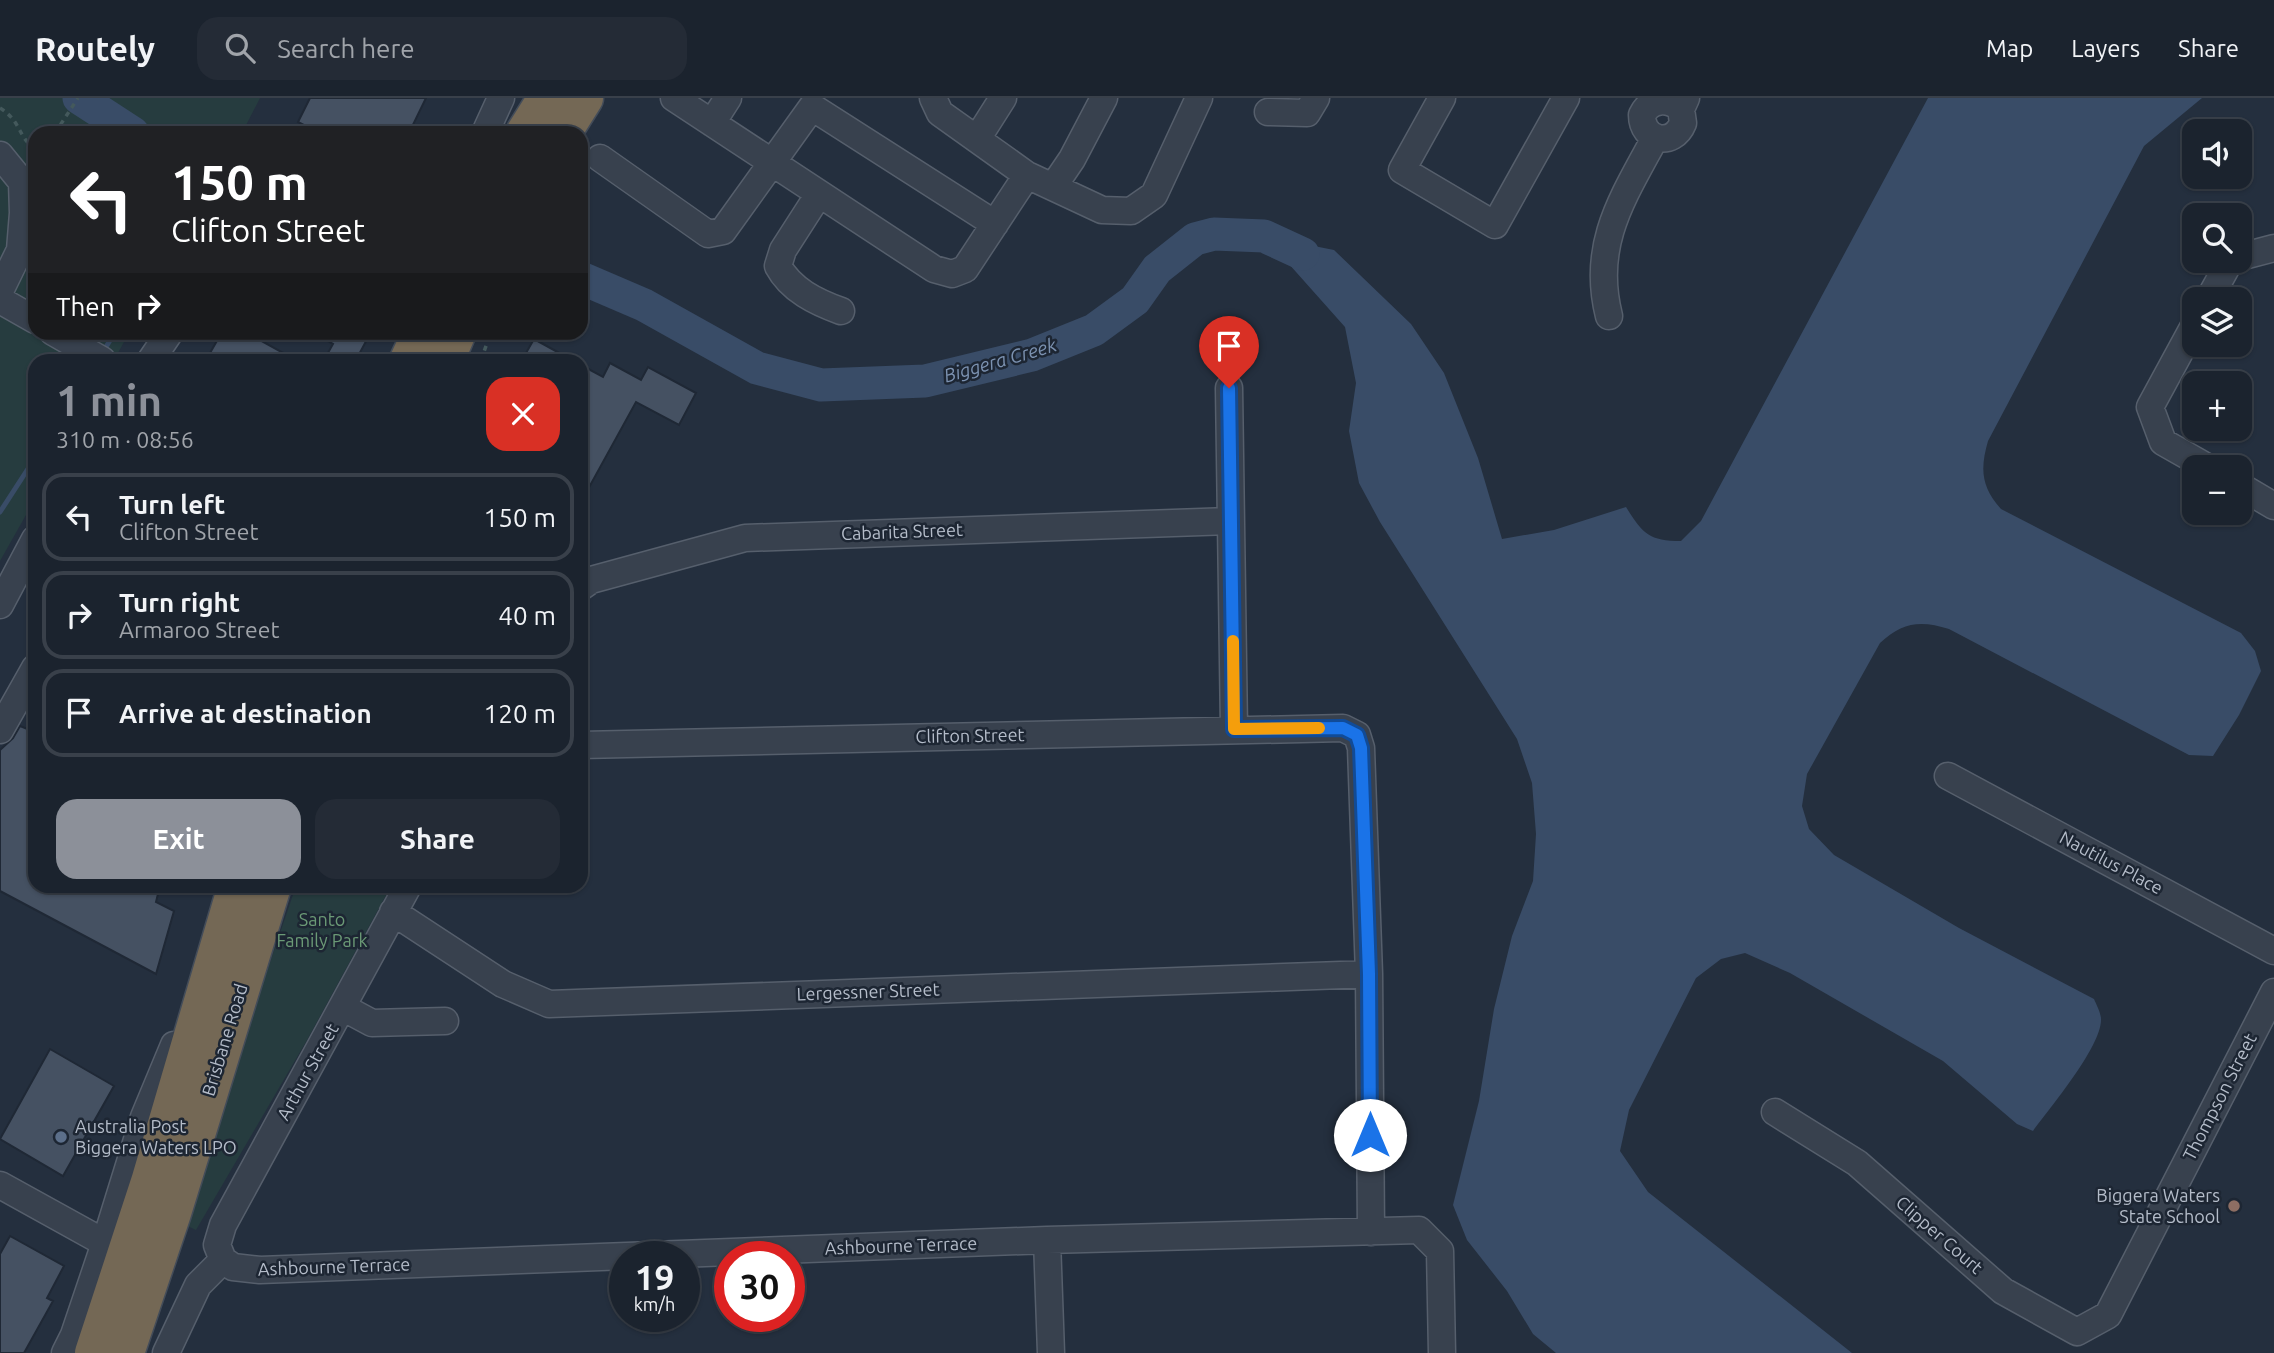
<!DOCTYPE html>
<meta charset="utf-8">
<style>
body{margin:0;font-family:Ubuntu,sans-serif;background:#242b36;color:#f1f3f6;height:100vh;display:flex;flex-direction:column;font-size:26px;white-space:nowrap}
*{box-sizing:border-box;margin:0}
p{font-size:23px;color:#a0a4aa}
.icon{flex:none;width:38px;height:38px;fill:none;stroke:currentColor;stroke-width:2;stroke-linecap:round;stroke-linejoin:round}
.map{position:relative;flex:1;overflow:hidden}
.details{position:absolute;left:28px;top:256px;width:560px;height:539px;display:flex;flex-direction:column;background:#1b232e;border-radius:21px;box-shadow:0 2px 5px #0004,0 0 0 2px #39404a}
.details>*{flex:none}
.top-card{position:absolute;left:28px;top:28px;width:560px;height:214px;border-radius:21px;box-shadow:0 2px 5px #0004,0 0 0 2px #39404a;background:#202124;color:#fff;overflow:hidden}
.tools{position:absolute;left:2182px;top:21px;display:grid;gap:14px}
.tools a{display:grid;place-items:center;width:70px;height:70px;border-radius:14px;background:#1b232e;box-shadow:0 2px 5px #0004,0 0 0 2px #39404a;font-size:35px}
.speed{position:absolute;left:609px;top:1143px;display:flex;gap:14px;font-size:35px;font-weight:700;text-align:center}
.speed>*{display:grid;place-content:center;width:91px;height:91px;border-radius:50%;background:#1b232e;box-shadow:0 2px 5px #0004,0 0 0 2px #39404a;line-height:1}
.speed small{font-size:18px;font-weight:400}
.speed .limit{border:10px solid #d22;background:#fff;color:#111}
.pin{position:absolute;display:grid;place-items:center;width:60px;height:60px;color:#fff;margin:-72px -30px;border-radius:50% 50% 50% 0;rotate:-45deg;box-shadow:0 0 7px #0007}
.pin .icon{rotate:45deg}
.me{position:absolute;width:77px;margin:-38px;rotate:0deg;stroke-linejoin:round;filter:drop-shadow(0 0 5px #0008)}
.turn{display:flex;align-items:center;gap:24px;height:147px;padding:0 28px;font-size:32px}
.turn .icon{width:91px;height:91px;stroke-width:2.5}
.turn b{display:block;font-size:49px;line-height:60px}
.then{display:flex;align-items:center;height:66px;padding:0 28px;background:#0003;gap:14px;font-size:26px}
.round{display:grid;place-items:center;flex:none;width:74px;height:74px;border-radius:21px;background:#242b36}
.head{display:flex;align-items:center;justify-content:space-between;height:119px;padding:0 28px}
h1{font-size:42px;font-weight:700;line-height:52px;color:#8c9099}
.button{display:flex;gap:14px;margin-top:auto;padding:14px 28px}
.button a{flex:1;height:80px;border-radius:21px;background:#8c9099;color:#fff;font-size:28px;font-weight:700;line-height:80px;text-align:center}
.button a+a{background:#242b36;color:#f1f3f6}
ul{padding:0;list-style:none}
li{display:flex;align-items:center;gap:21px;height:88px;margin:0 14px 10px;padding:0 14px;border:4px solid #39404a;border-radius:21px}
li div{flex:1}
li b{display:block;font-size:26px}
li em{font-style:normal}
header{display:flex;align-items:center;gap:42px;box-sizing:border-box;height:98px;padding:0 35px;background:#1b232e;border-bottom:2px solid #39404a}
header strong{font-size:33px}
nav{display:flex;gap:38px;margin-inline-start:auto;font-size:24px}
.search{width:490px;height:63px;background:#242b36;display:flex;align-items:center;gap:18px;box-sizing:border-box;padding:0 24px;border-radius:21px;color:#a0a4aa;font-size:26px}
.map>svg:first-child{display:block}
.green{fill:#263c3f}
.water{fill:#394c67}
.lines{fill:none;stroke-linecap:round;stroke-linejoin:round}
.stream{stroke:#394c67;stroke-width:5}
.river{stroke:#394c67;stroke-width:33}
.building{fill:#455162;stroke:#1f2835;stroke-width:2}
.minor-casing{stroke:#565f6c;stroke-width:29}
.highway-casing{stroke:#434c59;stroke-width:41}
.path{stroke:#44595c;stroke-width:3.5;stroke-dasharray:5 5;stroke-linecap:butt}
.minor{stroke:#38414e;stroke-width:26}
.highway{stroke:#746855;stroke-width:38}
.route-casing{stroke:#114b97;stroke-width:18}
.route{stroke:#1a73e8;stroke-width:12}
.slow{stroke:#f59e0b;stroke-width:12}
.service-dot{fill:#5c6f8a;stroke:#1d2633;stroke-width:2.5}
.education-dot{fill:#8d6e63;stroke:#1d2633;stroke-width:2.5}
.labels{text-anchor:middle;stroke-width:5;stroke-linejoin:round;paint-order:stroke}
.street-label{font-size:18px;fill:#b4bcc9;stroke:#1d2633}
.park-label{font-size:18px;fill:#6b9a76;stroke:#1d2633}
.poi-label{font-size:18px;fill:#b4bcc9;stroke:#1d2633;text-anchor:start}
.water-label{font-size:19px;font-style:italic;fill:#7c92b1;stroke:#1d2633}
</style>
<header>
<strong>Routely</strong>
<div class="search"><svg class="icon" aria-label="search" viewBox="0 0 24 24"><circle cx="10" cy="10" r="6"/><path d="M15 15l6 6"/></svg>Search here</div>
<nav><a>Map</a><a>Layers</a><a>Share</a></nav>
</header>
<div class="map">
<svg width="2274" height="1255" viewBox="0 0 2274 1255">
<rect width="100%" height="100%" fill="#242f3e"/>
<path class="green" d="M0 0H260L242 35H35V234L129 235 114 262H35V401L0 463Z
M296 788H391L307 942 196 1132 181 1125Z"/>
<path class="water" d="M1928 0H2202L2144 48 1988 343C1980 371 1981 389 2001 411L2241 535 2255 553 2261 573 2239 617 2213 658 2189 657 1949 531C1921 522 1902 524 1880 545L1807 676 1802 708 1809 731 1834 757 1959 830 2094 901C2096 906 2101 915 2101 921 2102 948 2050 1010 2033 1033L2017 1026 1943 963 1790 875 1745 855 1721 861 1696 880 1629 1012 1620 1053 1648 1094 1852 1255H1556L1533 1236 1507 1193 1467 1142 1453 1107 1479 1003 1494 911 1512 838 1533 783 1536 736 1532 685 1517 641 1380 424 1359 385 1349 333 1356 285 1345 229 1264 138 1334 152 1411 226 1444 275 1478 360 1502 441 1554 432 1626 409C1643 436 1649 443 1681 443L1701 423Z"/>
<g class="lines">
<path class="stream" d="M103 254 115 234
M0 414 35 360"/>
<path class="river" d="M79 0 133 35
M581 180 644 207 757 270 821 287 925 283 1032 257 1094 232 1135 202 1157 171 1195 141 1214 136 1264 138 1303 156"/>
</g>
<path class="building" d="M310 0H426L409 35H319L298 24Z
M222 234H245L296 262H206Z
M312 234H371L356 262H324L333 246Z
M534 241 572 262H522Z
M610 265 641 282 648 269 696 295 679 327 636 304 581 404V267L603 279Z
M20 628 35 634V788H160L156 804 174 813 156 876 0 793V652L13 640Z
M50 951 114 988 63 1078 0 1041Z
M10 1138 64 1168 47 1200 53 1203 24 1255H0V1156Z"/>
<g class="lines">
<defs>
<path id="minor" d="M674 0 934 171 952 176 965 171 1027 77
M933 0 940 15 1027 77 1102 112 1131 113 1154 97 1199 0
M1442 0 1402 72 1495 127 1566 0
M1681 11C1669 0 1650 0 1642 17 1642 43 1673 50 1683 25L1681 11 1686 0
M1268 14 1307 15 1316 0
M712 25 728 0
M485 35 501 0
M977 41 1003 0
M0 57 22 84 23 115 20 152 0 193
M600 60 708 136 723 133 812 9 995 126
M1053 89 1072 61 1104 0
M819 96 783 152 778 168C791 192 816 204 841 213
M2240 159 2274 150
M2209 201 2230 163
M0 202 35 222
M1609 218C1591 147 1622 101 1655 40
M2194 228 2150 309 2163 344 2207 369
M53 234 102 262
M151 262 170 234
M1229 290 1234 631
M2240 388 2274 408
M581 489 591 482 745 440 1230 423
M0 507 35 441
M0 632 35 570
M581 647 1343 630 1357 637 1361 650 1369 876 1371 1134
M1948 678 2274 853
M393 814 503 886 549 906 1369 876
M344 910 372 925 445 923
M1775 1014 1857 1065 2003 1193 2077 1234 2108 1217 2274 894
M0 1087 105 1145
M1047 1142 1051 1255
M223 1162 233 1169 260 1172 1047 1142 1419 1132 1440 1153 1442 1255
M223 1162 217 1147 223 1127 408 788
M65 1255 74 1237 105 1145 144 1019 174 947
M166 1255 198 1187 223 1162"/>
<path id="highway" d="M525 35 547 0
M562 35 584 0
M409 262 422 234
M445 262 457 234
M94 1255 150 1084 237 788
M125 1255 172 1115 272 788"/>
</defs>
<use href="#minor" class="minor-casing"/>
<use href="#highway" class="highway-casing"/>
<path class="path" d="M0 10C22 24 17 38 35 51
M55 35 78 0
M481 262 491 234"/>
<use href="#minor" class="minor"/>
<use href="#highway" class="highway"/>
</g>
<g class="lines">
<defs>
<path id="route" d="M1229 290 1234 631 1343 630 1357 637 1361 650 1369 876 1370 1037"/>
</defs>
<use href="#route" class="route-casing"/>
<use href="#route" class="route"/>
<path class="slow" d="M1233 543 1234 631 1319 630"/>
</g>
<circle class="service-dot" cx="61" cy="1039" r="7"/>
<circle class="education-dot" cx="2234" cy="1108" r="7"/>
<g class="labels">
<g class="street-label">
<text transform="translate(902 434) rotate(-2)" y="6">Cabarita Street</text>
<text transform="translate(970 638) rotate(-1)" y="6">Clifton Street</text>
<text transform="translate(2111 765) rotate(28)" y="6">Nautilus Place</text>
<text transform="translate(868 894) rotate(-2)" y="6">Lergessner Street</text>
<text transform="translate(225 942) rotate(-73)" y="6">Brisbane Road</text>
<text transform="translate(308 974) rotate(-61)" y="6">Arthur Street</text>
<text transform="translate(2220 999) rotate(-63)" y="6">Thompson Street</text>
<text transform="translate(1939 1137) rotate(41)" y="6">Clipper Court</text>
<text transform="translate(901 1148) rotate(-2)" y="6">Ashbourne Terrace</text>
<text transform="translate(334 1169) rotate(-2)" y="6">Ashbourne Terrace</text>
</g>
<g class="park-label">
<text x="322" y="828">Santo<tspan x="322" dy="21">Family Park</tspan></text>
</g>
<g class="poi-label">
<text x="75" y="1035">Australia Post<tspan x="75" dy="21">Biggera Waters LPO</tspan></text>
<text x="2220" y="1104" text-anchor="end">Biggera Waters<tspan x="2220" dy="21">State School</tspan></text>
</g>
<g class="water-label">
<text transform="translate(1000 262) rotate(-16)" y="7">Biggera Creek</text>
</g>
</g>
</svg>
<div class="tools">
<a><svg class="icon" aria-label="sound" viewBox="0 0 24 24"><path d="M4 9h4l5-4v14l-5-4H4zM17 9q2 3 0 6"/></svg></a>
<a><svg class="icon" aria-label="search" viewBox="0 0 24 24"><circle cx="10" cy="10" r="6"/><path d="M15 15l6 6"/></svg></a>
<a><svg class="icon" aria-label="layers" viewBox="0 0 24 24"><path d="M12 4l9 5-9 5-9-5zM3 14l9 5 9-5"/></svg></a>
<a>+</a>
<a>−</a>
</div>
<div class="speed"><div>19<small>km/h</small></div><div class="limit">30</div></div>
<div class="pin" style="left:1229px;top:290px;background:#d93025"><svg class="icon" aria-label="arrive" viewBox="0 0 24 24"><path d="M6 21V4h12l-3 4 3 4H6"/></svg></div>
<svg class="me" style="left:1370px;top:1037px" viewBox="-20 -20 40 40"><circle r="19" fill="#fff"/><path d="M0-13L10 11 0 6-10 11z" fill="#1a73e8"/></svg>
<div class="top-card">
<div class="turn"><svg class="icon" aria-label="left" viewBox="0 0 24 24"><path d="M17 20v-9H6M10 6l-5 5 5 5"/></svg><div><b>150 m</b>Clifton Street</div></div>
<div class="then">Then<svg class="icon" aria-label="right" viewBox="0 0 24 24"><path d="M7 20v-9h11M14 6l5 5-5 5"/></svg></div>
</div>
<section class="details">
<div class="head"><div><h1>1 min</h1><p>310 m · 08:56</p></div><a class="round" style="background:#d93025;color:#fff"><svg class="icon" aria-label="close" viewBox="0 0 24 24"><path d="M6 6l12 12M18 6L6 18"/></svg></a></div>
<ul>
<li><svg class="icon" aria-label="left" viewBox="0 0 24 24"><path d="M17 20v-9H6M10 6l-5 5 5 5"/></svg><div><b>Turn left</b><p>Clifton Street</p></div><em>150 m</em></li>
<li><svg class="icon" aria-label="right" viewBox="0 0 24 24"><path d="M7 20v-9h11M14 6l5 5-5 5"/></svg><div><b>Turn right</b><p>Armaroo Street</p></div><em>40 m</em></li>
<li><svg class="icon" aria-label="arrive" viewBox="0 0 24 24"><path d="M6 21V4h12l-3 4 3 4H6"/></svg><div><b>Arrive at destination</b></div><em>120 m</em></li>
</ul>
<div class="button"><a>Exit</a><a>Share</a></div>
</section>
</div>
